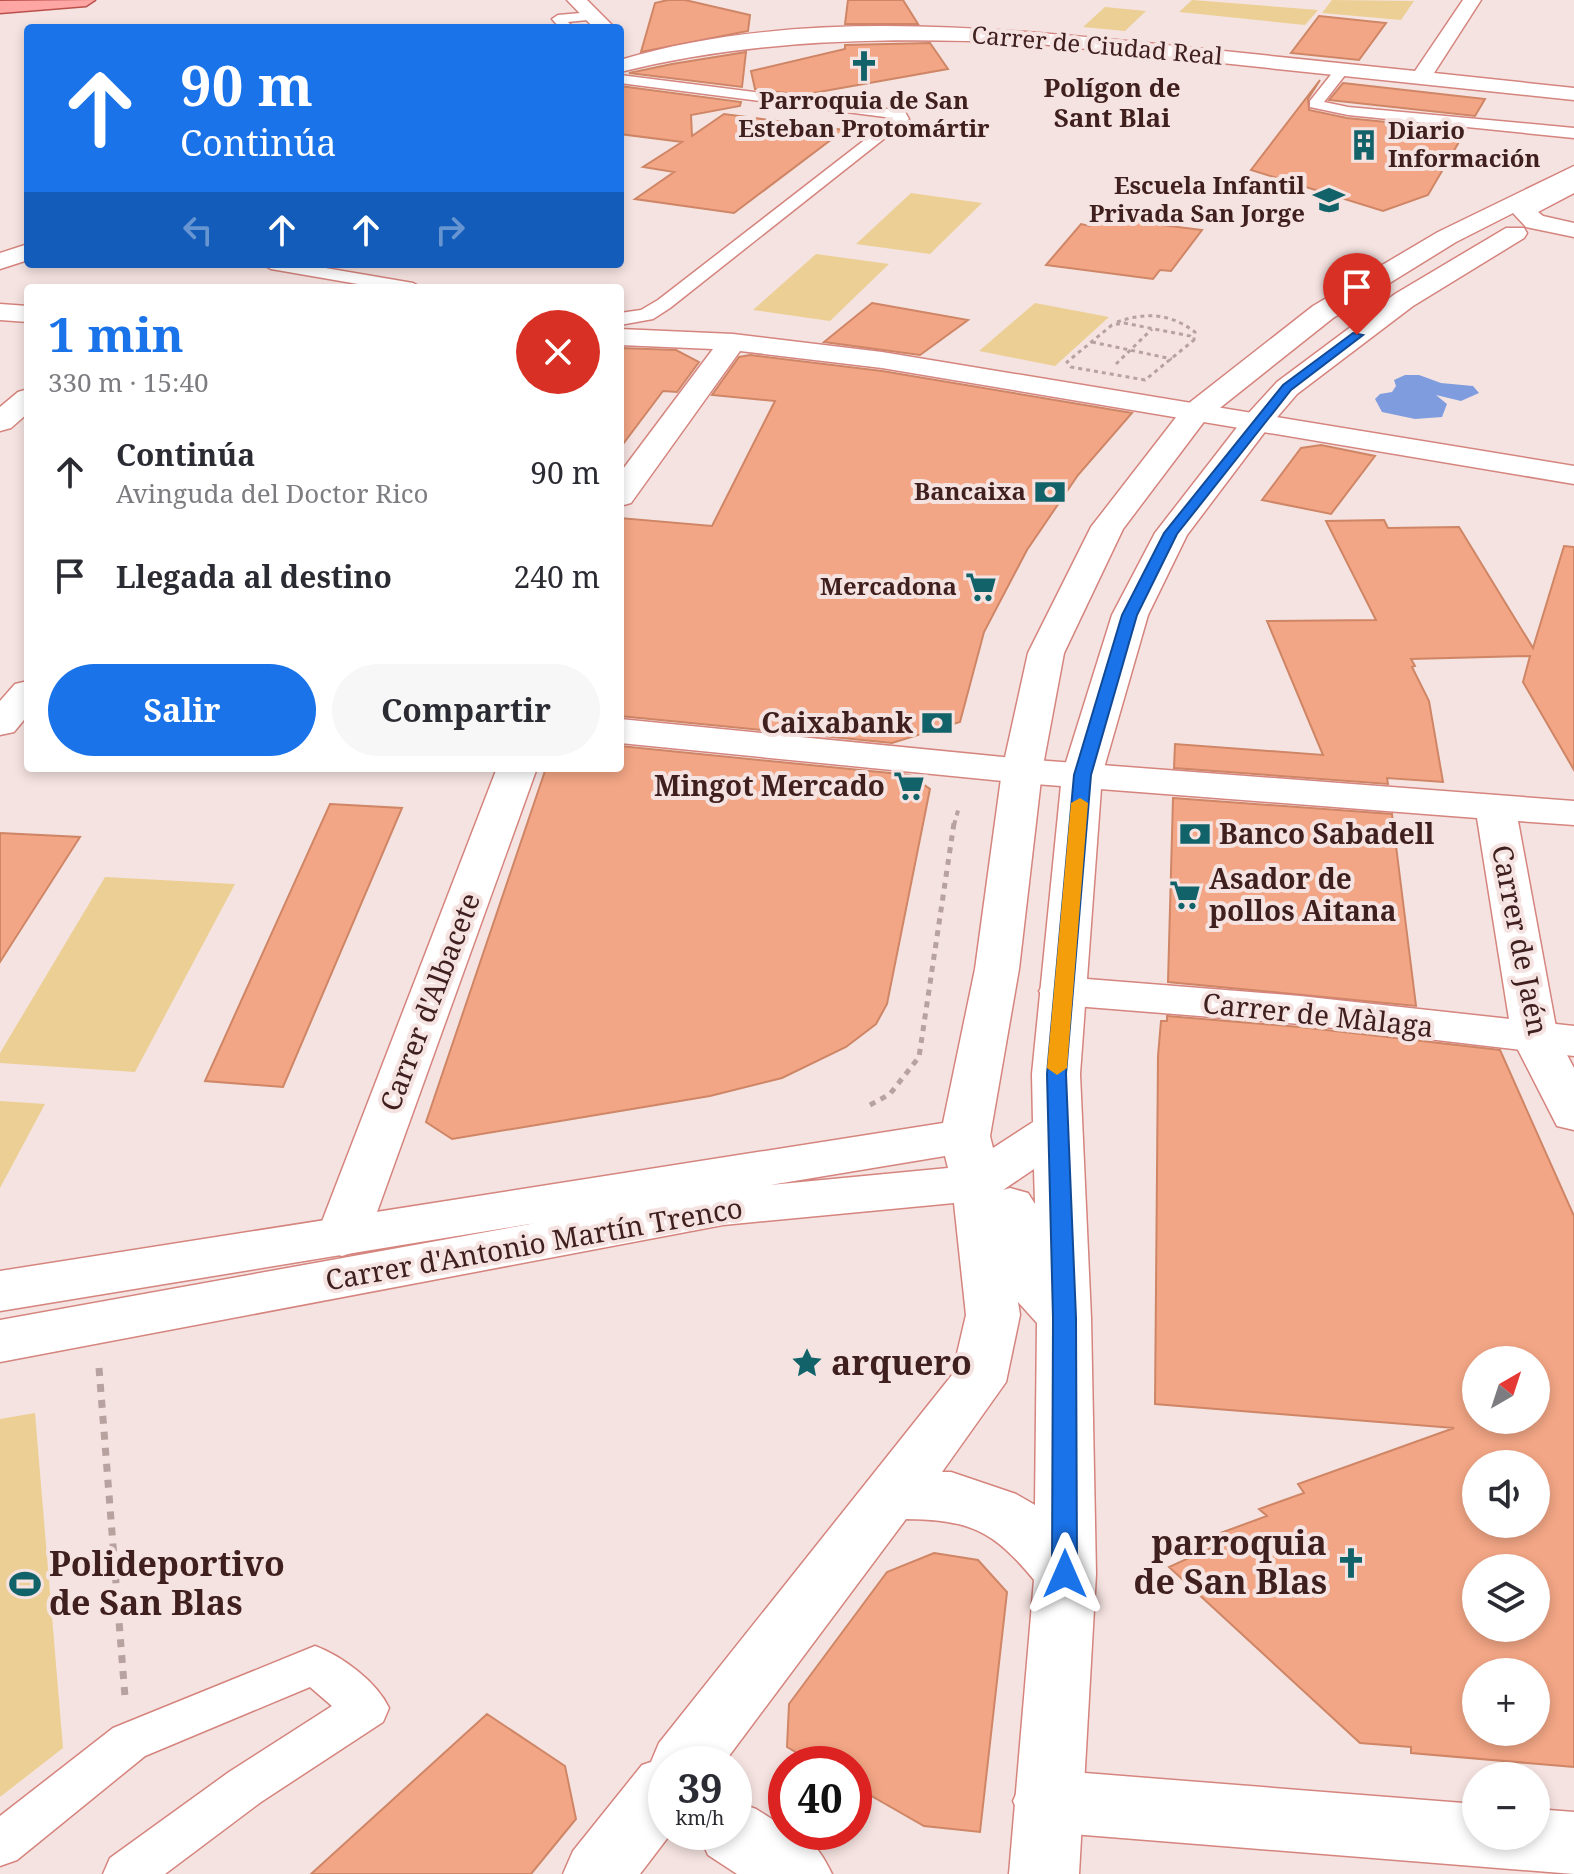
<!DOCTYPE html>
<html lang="es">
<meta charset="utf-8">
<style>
body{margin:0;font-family:"Noto Serif",serif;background:#f7f7f7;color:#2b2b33;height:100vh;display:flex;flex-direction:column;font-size:30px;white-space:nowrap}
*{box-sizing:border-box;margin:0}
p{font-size:26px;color:#7c7c81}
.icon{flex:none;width:44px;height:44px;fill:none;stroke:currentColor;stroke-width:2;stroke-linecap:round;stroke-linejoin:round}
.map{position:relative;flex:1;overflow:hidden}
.drawer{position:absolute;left:24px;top:284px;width:600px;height:488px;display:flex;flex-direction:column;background:#fff;border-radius:8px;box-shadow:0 4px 12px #0003}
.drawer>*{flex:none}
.hud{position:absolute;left:24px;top:24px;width:600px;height:244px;border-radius:8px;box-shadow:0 4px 12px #0003;background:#1a73e8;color:#fff;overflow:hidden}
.needle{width:52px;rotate:39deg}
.fabs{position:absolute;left:1462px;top:1346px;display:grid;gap:16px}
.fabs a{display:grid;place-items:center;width:88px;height:88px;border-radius:50%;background:#fff;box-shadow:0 4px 12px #0003;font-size:40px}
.speed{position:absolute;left:648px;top:1746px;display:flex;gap:16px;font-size:40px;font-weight:700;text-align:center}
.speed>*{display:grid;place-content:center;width:104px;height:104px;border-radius:50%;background:#fff;box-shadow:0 4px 12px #0003;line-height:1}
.speed small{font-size:20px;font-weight:400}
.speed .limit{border:12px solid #d22;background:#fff;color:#111}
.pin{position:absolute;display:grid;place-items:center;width:68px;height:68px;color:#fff;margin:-82px -34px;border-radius:50% 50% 50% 0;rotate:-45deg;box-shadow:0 0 8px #0007}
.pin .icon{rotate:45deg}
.me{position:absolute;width:88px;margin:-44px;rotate:0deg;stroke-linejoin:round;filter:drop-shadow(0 0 6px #0008)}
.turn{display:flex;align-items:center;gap:28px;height:168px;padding:0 24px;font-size:36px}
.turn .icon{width:104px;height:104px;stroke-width:2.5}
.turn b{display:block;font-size:56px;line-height:68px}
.lanes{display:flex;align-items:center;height:76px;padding:0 24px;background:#0003;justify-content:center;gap:40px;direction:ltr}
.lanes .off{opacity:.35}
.round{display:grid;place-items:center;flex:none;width:84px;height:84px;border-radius:42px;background:#f7f7f7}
.summary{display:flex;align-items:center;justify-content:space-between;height:136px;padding:0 24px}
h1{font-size:48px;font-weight:700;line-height:60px;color:#1a73e8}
.action{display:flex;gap:16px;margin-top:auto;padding:16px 24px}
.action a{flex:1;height:92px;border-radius:48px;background:#1a73e8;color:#fff;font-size:32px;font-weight:700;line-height:92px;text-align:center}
.action a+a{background:#f7f7f7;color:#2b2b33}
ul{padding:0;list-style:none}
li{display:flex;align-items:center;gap:24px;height:104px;padding:0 24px}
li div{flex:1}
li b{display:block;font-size:30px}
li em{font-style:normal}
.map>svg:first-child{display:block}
.green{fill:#eccf94}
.water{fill:#7f9dde}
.building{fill:#f2a685;stroke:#cf8666;stroke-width:2;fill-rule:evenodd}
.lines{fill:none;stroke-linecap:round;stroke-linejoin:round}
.service-casing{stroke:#d5847e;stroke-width:3}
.pedestrian-casing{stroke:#d5847e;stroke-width:3}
.minor-casing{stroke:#d5847e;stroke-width:3}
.tertiary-casing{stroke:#d5847e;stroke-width:3}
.primary-casing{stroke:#ba504c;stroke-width:3}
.path-far3{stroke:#b8a2a0;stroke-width:3;stroke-dasharray:4 4;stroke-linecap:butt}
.path-far2{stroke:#b8a2a0;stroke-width:4;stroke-dasharray:5 5;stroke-linecap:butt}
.path-far1{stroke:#b8a2a0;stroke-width:5;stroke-dasharray:6 6;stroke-linecap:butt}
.path{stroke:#b8a2a0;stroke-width:7;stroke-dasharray:8 8;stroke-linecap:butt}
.service{fill:#fff;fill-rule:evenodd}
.pedestrian{fill:#fff;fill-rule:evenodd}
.minor{fill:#fff;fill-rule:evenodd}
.tertiary{fill:#fff;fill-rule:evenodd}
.primary{fill:#fda6a3;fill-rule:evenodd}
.route{fill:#1a73e8;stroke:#114b97;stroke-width:2}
.slow{fill:#f59e0b}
.labels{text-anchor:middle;stroke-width:8;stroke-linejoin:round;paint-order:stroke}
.far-street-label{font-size:24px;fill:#40201e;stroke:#f5e3e1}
.far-poi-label{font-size:24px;font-weight:bold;fill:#40201e;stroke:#f5e3e1;text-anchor:end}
.far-neighbourhood-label{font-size:26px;font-weight:bold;fill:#40201e;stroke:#f5e3e1}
.poi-label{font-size:28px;font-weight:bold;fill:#40201e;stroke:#f5e3e1;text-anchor:end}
.street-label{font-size:28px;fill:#40201e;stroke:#f5e3e1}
.near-poi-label{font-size:34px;font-weight:bold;fill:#40201e;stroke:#f5e3e1;text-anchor:start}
</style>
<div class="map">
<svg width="1574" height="1874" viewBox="0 0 1574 1874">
<rect width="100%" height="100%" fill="#f5e3e1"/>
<path class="green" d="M1192 0 1318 10 1305 25 1179 12Z
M1332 0 1414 1 1401 20 1322 13Z
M1105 7 1146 11 1125 31 1083 27Z
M911 193 982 203 930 254 856 244Z
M816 254 889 264 830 321 753 310Z
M1035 303 1109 317 1055 366 979 351Z
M105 877 235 884 135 1072 0 1063V1053Z
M0 1101 45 1104 0 1188Z
M35 1413 63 1748 0 1797V1419Z"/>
<path class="water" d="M1405 375H1419L1441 383 1473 386 1479 393 1461 401 1436 395 1447 404 1442 417 1415 419 1382 412 1375 399 1380 394 1392 392 1396 386 1394 380Z"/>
<path class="building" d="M668 0H685L750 15 748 31 641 52 655 3Z
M848 0H903L918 24H845Z
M1319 16 1386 23 1359 60 1291 53Z
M930 43 948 69 802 95 755 89 751 71 845 49V45Z
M746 52 742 87 629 73 672 64Z
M1320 80 1308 99 1309 110 1347 118 1466 130 1428 195 1383 211 1251 170Z
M1343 83 1485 99 1475 116 1329 100Z
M620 86 741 102 740 106 691 115 692 136 724 114 844 130 734 213 635 199 674 172 643 167 682 142 620 134Z
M1098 217 1202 230 1171 271 1160 270 1153 279 1046 265 1081 224 1090 226Z
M872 303 968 320 920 355 824 342Z
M620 348 676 350 699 362 677 392 663 391 620 448Z
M750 355 882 371 1132 413 1078 475 1027 550 984 632 960 722 892 743 620 716V518L712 526 775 401 712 395 739 357Z
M1321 445 1375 456 1331 514 1262 500 1301 448Z
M1384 520 1388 528 1459 527 1533 648 1564 546 1574 547V770L1523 682 1530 656 1411 659 1415 666 1412 667 1429 701 1443 782 1387 778 1388 784 1174 768 1175 744 1323 755 1267 621 1376 620 1326 521Z
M620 746 910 775 930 789 887 1004 876 1024 846 1047 782 1078 710 1096 452 1139 426 1122 546 768H620Z
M1173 798 1392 814 1416 1006 1168 982Z
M330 804 402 808 283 1087 205 1081Z
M0 833 80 837 0 962Z
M1167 1016 1300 1027 1500 1050 1574 1216V1767L1411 1753V1747L1360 1743 1169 1567 1222 1543 1215 1535 1267 1516 1259 1509 1304 1493 1298 1484 1454 1428 1155 1404 1158 1056 1161 1021H1167ZM1476 1360H1536V1420H1476ZM1476 1464H1536V1524H1476ZM1476 1568H1536V1628H1476ZM1476 1672H1536V1732H1476Z
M934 1553 978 1560 1007 1592 980 1832 924 1826 854 1786V1764H816L787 1747 789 1704 887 1572Z
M487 1714 565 1766 576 1819 531 1874H311Z"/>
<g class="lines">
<defs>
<path id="service" d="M592 12 597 13V19L568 22 574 28H560L552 19 558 15Z
M1342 66 1349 70 1324 102 1348 107 1574 128V138L1348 115 1310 107V101L1337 67Z
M620 75 881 108 905 112 909 119 670 308 653 319 620 325V313L641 310 658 300 893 118 620 83Z
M262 264H302L413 283 422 288H381L271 269Z
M315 1646C342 1656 377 1682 389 1708L383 1722 261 1802 165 1874H103L110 1858 229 1772 332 1706 310 1687 145 1756 17 1860 0 1866V1816L113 1728Z"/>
<path id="pedestrian" d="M1062 977 1300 996 1574 1026V1056L1300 1024 1062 1005 1046 1001 1039 991 1046 981Z
M734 1801 756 1809 786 1828V1832C810 1833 823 1855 832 1874H737L708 1855 698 1832H734Z"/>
<path id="minor" d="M567 0H587L615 28H594Z
M1463 0H1481L1434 73 1574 88V100L1030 43C891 37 756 38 620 72V60C792 9 981 26 1156 44 1242 53 1329 62 1415 71Z
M1574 176V193L1538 212 1543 216 1574 223V237L1526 227 1513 213 1519 203Z
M28 244V260L0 269V253Z
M0 304 28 306V322L0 320Z
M620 329 733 334 882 352 1574 466V484L882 368 740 351 631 503 620 506V473L713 349 620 345Z
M28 389V413L11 428 0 431V407L18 392Z
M28 681V715L14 732 0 735V701L15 684Z
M620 719 1022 759 1574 801V825L1518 821 1558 1038 1574 1068V1130L1557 1126 1512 1038 1477 818 1022 783 620 743Z
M497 768H537L368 1237 360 1250 342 1256 324 1250 316 1237Z
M1047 1770 1476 1804V1836H1536V1809L1574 1812V1874L1047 1832 1023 1823 1013 1801 1023 1779Z"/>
<path id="tertiary" d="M1574 166V182L1456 242 1333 318 1206 419 1123 529 1064 653 1042 771 1019 969 990 1136 993 1148 1033 1122 1032 1074 1062 775 1112 615 1155 533 1245 417 1277 382 1395 294 1506 228H1524L1527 233 1524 238 1413 306 1297 394 1267 429 1187 535 1148 615 1102 775 1080 1074 1091 1318 1096 1574 1079 1874H1009L1034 1580C993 1530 970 1520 906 1519L723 1764H666V1832H672L640 1874H563L573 1851 642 1765 651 1762 659 1743 952 1375 966 1315 954 1203 723 1225 0 1362V1320L536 1223 0 1311V1271L943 1123 975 969 1002 771 1028 653 1091 527 1184 407 1313 306 1438 232ZM945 1156 948 1168 770 1185ZM1034 1169 1035 1204 1028 1193 1010 1188 1003 1190ZM1018 1302 1037 1323 1035 1505 1016 1494 951 1472H942L1006 1382 1020 1315Z"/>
<path id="primary" d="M95 0 86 6 0 13V1Z"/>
</defs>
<use href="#service" class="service-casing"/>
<use href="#pedestrian" class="pedestrian-casing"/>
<use href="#minor" class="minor-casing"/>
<use href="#tertiary" class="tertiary-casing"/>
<use href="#primary" class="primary-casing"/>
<path class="path-far3" d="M1117 322C1146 312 1170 313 1195 332L1194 339
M1124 323 1190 336 1194 340 1145 380 1071 367 1067 362 1112 325Z
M1092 342 1172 359
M1116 364 1152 329"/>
<path class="path-far2" d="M954 825 959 807"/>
<path class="path-far1" d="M870 1105 890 1094 919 1057 954 823"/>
<path class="path" d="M99 1368 125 1697"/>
<use href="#service" class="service"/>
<use href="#pedestrian" class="pedestrian"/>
<use href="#minor" class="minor"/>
<use href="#tertiary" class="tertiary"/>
<use href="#primary" class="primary"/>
</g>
<path class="route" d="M1353 333 1363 335 1291 390 1177 534 1137 615 1091 775 1066 1074 1076 1318 1077 1574 1074 1581 1065 1584 1056 1581 1052 1574 1053 1318 1047 1074 1074 775 1122 615 1164 533 1283 385Z"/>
<path class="slow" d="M1080 798 1088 803 1067 1068 1057 1075 1047 1068 1071 803Z"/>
<defs>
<symbol id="church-bare" viewBox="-9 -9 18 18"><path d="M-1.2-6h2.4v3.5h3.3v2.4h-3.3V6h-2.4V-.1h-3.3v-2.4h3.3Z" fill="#126269" stroke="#f5e3e1" stroke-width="2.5" paint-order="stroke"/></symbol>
<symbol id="building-bare" viewBox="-9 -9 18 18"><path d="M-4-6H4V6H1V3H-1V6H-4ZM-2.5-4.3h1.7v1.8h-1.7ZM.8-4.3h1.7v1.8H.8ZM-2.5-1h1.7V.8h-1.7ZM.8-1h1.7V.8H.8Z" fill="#126269" stroke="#f5e3e1" stroke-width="2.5" paint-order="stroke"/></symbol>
<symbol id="school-bare" viewBox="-9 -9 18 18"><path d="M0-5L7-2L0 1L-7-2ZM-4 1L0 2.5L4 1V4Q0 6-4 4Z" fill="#126269" stroke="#f5e3e1" stroke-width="2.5" paint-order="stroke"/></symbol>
<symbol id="bank-bare" viewBox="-9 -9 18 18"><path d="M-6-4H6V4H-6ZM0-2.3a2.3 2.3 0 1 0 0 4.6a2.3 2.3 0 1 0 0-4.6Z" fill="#126269" stroke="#f5e3e1" stroke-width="2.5" paint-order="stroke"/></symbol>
<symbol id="supermarket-bare" viewBox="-9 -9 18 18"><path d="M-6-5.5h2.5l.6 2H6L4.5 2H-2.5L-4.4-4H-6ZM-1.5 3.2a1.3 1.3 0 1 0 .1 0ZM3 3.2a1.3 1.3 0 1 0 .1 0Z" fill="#126269" stroke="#f5e3e1" stroke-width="2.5" paint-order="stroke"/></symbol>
<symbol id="sight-bare" viewBox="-9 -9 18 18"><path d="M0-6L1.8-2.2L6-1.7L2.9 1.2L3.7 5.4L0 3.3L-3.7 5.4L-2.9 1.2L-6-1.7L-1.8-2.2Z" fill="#126269" stroke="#f5e3e1" stroke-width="2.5" paint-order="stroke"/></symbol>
<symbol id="stadium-bare" viewBox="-9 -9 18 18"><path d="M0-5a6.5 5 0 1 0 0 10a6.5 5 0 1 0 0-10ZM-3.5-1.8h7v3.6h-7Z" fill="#126269" stroke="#f5e3e1" stroke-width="2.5" paint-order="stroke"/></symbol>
</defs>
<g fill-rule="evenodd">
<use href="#church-bare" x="842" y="44" width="44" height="44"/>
<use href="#building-bare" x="1342" y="123" width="44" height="44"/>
<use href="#school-bare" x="1307" y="178" width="44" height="44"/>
<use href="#bank-bare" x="1028" y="470" width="44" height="44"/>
<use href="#supermarket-bare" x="959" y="565" width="44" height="44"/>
<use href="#bank-bare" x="915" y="701" width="44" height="44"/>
<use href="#supermarket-bare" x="887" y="764" width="44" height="44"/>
<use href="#bank-bare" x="1173" y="812" width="44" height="44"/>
<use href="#supermarket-bare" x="1163" y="873" width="44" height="44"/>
<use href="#sight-bare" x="785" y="1341" width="44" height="44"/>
<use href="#church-bare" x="1329" y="1541" width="44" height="44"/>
<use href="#stadium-bare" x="3" y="1562" width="44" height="44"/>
</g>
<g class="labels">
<g class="far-street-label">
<text transform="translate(1097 46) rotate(5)" y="8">Carrer de Ciudad Real</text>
</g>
<g class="far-poi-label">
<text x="864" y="109" text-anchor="middle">Parroquia de San<tspan x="864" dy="28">Esteban Protomártir</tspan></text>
<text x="1388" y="139" text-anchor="start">Diario<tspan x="1388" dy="28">Información</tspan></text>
<text x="1305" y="194">Escuela Infantil<tspan x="1305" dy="28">Privada San Jorge</tspan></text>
<text x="1026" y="500">Bancaixa</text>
<text x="957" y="595">Mercadona</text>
</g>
<g class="far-neighbourhood-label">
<text x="1112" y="97">Polígon de<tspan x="1112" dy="30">Sant Blai</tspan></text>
</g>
<g class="poi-label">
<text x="913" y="733">Caixabank</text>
<text x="885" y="796">Mingot Mercado</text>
<text x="1219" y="844" text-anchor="start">Banco Sabadell</text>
<text x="1209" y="889" text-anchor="start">Asador de<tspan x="1209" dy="32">pollos Aitana</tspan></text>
</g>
<g class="street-label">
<text transform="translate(1520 940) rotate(79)" y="10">Carrer de Jaén</text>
<text transform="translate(430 1002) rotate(-69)" y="10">Carrer d'Albacete</text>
<text transform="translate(1318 1015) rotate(6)" y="10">Carrer de Màlaga</text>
<text transform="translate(534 1244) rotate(-10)" y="10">Carrer d'Antonio Martín Trenco</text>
</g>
<g class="near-poi-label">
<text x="831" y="1375">arquero</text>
<text x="1327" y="1555" text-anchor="end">parroquia<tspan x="1327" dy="39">de San Blas</tspan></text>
<text x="49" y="1576">Polideportivo<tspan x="49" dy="39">de San Blas</tspan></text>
</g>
</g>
</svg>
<div class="fabs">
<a><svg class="needle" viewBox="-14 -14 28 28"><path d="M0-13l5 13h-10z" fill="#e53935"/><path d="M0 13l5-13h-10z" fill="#7c7c81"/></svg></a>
<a><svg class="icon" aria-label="sound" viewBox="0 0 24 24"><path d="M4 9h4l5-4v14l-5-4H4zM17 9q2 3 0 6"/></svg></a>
<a><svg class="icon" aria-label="layers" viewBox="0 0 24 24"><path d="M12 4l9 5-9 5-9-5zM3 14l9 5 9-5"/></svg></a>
<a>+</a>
<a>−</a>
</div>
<div class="speed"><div>39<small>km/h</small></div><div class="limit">40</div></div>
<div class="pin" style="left:1357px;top:335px;background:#d93025"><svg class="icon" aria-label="arrive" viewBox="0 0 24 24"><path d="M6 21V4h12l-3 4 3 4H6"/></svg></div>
<svg class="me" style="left:1065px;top:1574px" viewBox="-20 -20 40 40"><path d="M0-17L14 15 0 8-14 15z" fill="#1a73e8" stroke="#fff" stroke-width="4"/></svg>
<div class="hud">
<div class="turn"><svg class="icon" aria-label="ahead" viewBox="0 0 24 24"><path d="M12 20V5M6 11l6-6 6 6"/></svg><div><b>90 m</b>Continúa</div></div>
<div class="lanes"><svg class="icon off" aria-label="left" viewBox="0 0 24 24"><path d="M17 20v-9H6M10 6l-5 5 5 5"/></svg><svg class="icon" aria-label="ahead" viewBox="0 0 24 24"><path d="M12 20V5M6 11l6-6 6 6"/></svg><svg class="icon" aria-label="ahead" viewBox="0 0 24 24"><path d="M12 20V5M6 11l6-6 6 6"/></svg><svg class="icon off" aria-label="right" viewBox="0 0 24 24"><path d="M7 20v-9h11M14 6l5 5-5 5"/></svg></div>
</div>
<section class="drawer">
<div class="summary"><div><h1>1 min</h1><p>330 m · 15:40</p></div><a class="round" style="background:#d93025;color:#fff"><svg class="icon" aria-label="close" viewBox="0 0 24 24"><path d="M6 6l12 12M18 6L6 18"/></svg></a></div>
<ul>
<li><svg class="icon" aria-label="ahead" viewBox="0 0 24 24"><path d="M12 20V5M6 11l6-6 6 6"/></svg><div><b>Continúa</b><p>Avinguda del Doctor Rico</p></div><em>90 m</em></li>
<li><svg class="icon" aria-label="arrive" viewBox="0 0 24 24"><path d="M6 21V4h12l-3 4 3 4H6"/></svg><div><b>Llegada al destino</b></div><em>240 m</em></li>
</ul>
<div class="action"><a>Salir</a><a>Compartir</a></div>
</section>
</div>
